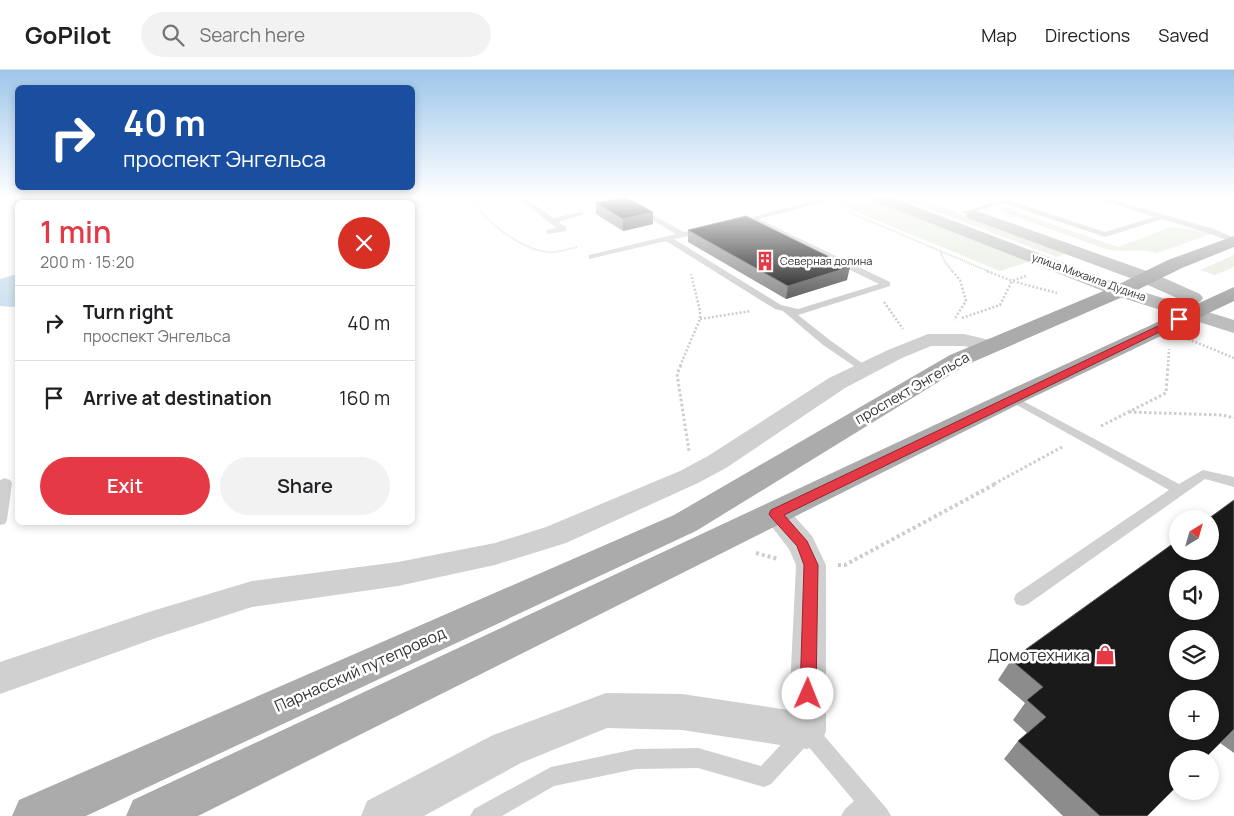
<!DOCTYPE html>
<meta charset="utf-8">
<style>
body{margin:0;font-family:Manrope,sans-serif;background:#f2f2f2;color:#202124;height:100vh;display:flex;flex-direction:column;font-size:19px;white-space:nowrap}
*{box-sizing:border-box;margin:0}
p{font-size:16px;color:#757577}
.icon{flex:none;width:28px;height:28px;fill:none;stroke:currentColor;stroke-width:2;stroke-linecap:round;stroke-linejoin:round}
.map{position:relative;flex:1;overflow:hidden}
.details{position:absolute;left:15px;top:130px;width:400px;height:325px;display:flex;flex-direction:column;background:#fff;border-radius:8px;box-shadow:0 2px 8px #0003}
.details>*{flex:none}
.banner{position:absolute;left:15px;top:15px;width:400px;height:105px;border-radius:8px;box-shadow:0 2px 8px #0003;background:#1a4fa0;color:#fff;overflow:hidden}
.needle{width:32px;rotate:37deg}
.buttons{position:absolute;left:1169px;top:440px;display:grid;gap:10px}
.buttons a{display:grid;place-items:center;width:50px;height:50px;border-radius:50%;background:#fff;box-shadow:0 2px 8px #0003;font-size:25px}
.pin{position:absolute;display:grid;place-items:center;width:42px;height:42px;color:#fff;margin:-21px;border-radius:10px;box-shadow:0 2px 8px #0006}
.me{position:absolute;width:55px;margin:-28px;rotate:1deg;stroke-linejoin:round;filter:drop-shadow(0 0 4px #0008)}
.turn{display:flex;align-items:center;gap:18px;height:105px;padding:0 25px;font-size:22px}
.turn .icon{width:65px;height:65px;stroke-width:2.5}
.turn b{display:block;font-size:35px;line-height:42px}
.round{display:grid;place-items:center;flex:none;width:52px;height:52px;border-radius:26px;background:#f2f2f2}
.summary{display:flex;align-items:center;justify-content:space-between;height:85px;padding:0 25px}
h1{font-size:30px;font-weight:600;line-height:38px;color:#e63946}
.button{display:flex;gap:10px;margin-top:auto;padding:10px 25px}
.button a{flex:1;height:58px;border-radius:30px;background:#e63946;color:#fff;font-size:20px;font-weight:600;line-height:58px;text-align:center}
.button a+a{background:#f2f2f2;color:#202124}
ul{padding:0;list-style:none}
li{display:flex;align-items:center;gap:15px;height:75px;padding:0 25px;border-top:1px solid #e0e0e0}
li div{flex:1}
li b{display:block;font-size:19px}
li em{font-style:normal}
header{display:flex;align-items:center;gap:30px;box-sizing:border-box;height:70px;padding:0 25px;background:#fff;border-bottom:1px solid #e0e0e0}
header strong{font-size:24px}
nav{display:flex;gap:28px;margin-inline-start:auto;font-size:18px}
.search{width:350px;height:45px;background:#f2f2f2;display:flex;align-items:center;gap:12px;box-sizing:border-box;padding:0 18px;border-radius:28px;color:#757577;font-size:19px}
.map>svg:first-child{display:block}
.green{fill:#e6ecdf}
.water{fill:#cfe2ee}
.lines{fill:none;stroke-linecap:round;stroke-linejoin:round}
.path-far3{stroke:#cdcdcd;stroke-width:2;stroke-dasharray:1 1;stroke-linecap:butt}
.path-far2{stroke:#cdcdcd;stroke-width:2.5;stroke-dasharray:2 2;stroke-linecap:butt}
.path-far1{stroke:#cdcdcd;stroke-width:3;stroke-dasharray:2.5 2.5;stroke-linecap:butt}
.path{stroke:#cdcdcd;stroke-width:4;stroke-dasharray:3 3;stroke-linecap:butt}
.lane{fill:#d0d0d0;fill-rule:evenodd}
.street{fill:#d0d0d0;fill-rule:evenodd}
.secondary{fill:#bdbdbd;fill-rule:evenodd}
.primary{fill:#ababab;fill-rule:evenodd}
.wall{fill:#8c8c8c}
.shaded-wall{fill:#5f5f5f}
.building{fill:#1a1a1a;stroke:#5f5f5f;fill-rule:evenodd}
.route{fill:#e63946;stroke:#96252e}
.labels{text-anchor:middle;stroke-width:5;stroke-linejoin:round;paint-order:stroke}
.far-poi-label{font-size:11px;fill:#333;stroke:#fff;text-anchor:start}
.far-street-label{font-size:11px;fill:#333;stroke:#fff}
.street-label{font-size:14px;fill:#333;stroke:#fff}
.near-poi-label{font-size:16px;fill:#333;stroke:#fff;text-anchor:end}
.near-street-label{font-size:16px;fill:#333;stroke:#fff}
</style>
<header>
<strong>GoPilot</strong>
<div class="search"><svg class="icon" aria-label="search" viewBox="0 0 24 24"><circle cx="10" cy="10" r="6"/><path d="M15 15l6 6"/></svg>Search here</div>
<nav><a>Map</a><a>Directions</a><a>Saved</a></nav>
</header>
<div class="map">
<svg width="1234" height="746" viewBox="0 0 1234 746">
<rect width="100%" height="100%" fill="#fff"/>
<path class="green" d="M852 126H864L1030 191 1000 201 830 131Z
M895 126H911L1067 183 1057 187Z
M1006 136 1015 139 1011 140 1118 177 1170 157 1203 161 1211 164 1157 183C1141 178 1123 183 1106 179L997 140Z
M1234 185V197L1215 205 1200 200Z"/>
<path class="water" d="M17 204V236L12 237 0 236V209Z"/>
<g class="lines">
<path class="path-far3" d="M469 126C486 151 516 177 547 182 557 183 568 179 578 177
M948 126 956 129
M846 141 990 202
M940 181 945 192 953 202"/>
<path class="path-far2" d="M952 201 960 210 966 231 954 250
M987 201 1012 211 1057 223
M884 232 903 259
M962 248 1000 235 1012 211 1026 206
M700 249 751 241
M1188 269 1234 288
M680 296 700 249V241L691 204
M1168 296 1169 279"/>
<path class="path-far1" d="M681 295 677 304 689 381
M1129 342 1222 345 1234 348
M1101 356 1166 323 1168 295
M994 414 1062 377"/>
<path class="path" d="M756 483 778 489
M838 495H845L997 413"/>
<path class="lane" d="M515 126H523L553 148 581 142 585 144 558 152 566 157V161L547 164V160L557 158Z
M567 126H577L570 129Z
M605 126H614L631 133 684 162 706 158V162L674 169 781 235 798 239 879 214 745 149 832 126H844L759 149 890 212V216L798 245 831 271 869 298 864 301 860 300 823 275 783 241 775 239 666 171 589 189V185L676 164 627 135Z
M1005 126H1011L1008 130 1105 162 1154 147 1089 126H1100L1217 160 1234 168V173L1211 164 1162 149 1105 167 1003 133 966 144 962 142 1001 130Z
M1012 325 1179 414 1203 400 1234 407V417L1205 409 1028 534 1022 536 1016 534 1014 529 1016 524 1169 420 1008 330 1006 328Z
M5 408 10 410 12 413 7 450 5 454 0 455V410Z
M807 652 814 654 887 739 891 746H841L845 739 854 731 807 675 771 714 764 717 698 698 636 699 554 716 502 746H470L474 739 551 697 636 679 698 678 761 696 800 654Z"/>
<path class="street" d="M928 264H964L998 272 1001 276 998 280 991 282 964 276H931L902 288 845 318 726 398 698 413 566 473 495 495 398 516 252 537 156 568 0 624V592L152 541 252 511 398 492 495 473 546 457 680 401 708 386 829 308 888 280Z
M776 434 786 437 812 466 826 495V661L821 674 807 679 682 660 607 658 521 693 424 746H361L367 731 493 665 606 623 682 624 789 640 796 495 789 479 762 444 766 437Z"/>
<path class="secondary" d="M867 126H888L1127 217 1234 250V263L1113 225 869 129Z
M974 140 1155 204 1200 224 1203 228 1200 232 1193 234 1186 232 1141 212 968 148 966 145 968 142Z"/>
<path class="primary" d="M1234 166V177L1182 198 1127 225 966 295 696 461 86 746H12L19 730 674 445 950 285 1113 217 1168 190Z
M1234 217V231L1021 333 198 746H126L133 730 1003 323Z"/>
</g>
<path class="wall" d="M596 133 653 142V154L623 161 596 144Z
M688 160 847 210 786 229 688 172Z
M1234 430V683L1220 673 1147 746H1063L1004 689 1018 671 1027 663 1013 650 1025 633 998 610 1011 590Z"/>
<path class="shaded-wall" d="M653 142V154L623 161V149Z
M850 197 847 210 786 229 788 216Z"/>
<path class="building" d="M625 127 653 142 623 149 596 133Z
M746 146 850 197 788 216 688 160Z
M1234 430V659L1204 689H1178V715L1147 746H1100L1018 671 1046 647 1027 630 1043 617 1011 590 1178 470V481H1210V449H1208ZM1178 509H1210V541H1178ZM1178 569H1210V601H1178ZM1178 629H1210V661H1178Z"/>
<linearGradient id="sky" x2="0" y2="1"><stop stop-color="#9ec6ea"/><stop offset="0.55" stop-color="#fff"/><stop offset="1" stop-color="#fff" stop-opacity="0"/></linearGradient>
<rect width="1234" height="231" fill="url(#sky)"/>
<path class="route" d="M1179 246 1182 247V251L784 445 807 471 818 495 816 624 814 629 808 631 802 629 800 624 804 495 797 476 771 447 769 444 771 440Z"/>
<defs>
<symbol id="building-bare" viewBox="-9 -9 18 18"><path d="M-4-6H4V6H1V3H-1V6H-4ZM-2.5-4.3h1.7v1.8h-1.7ZM.8-4.3h1.7v1.8H.8ZM-2.5-1h1.7V.8h-1.7ZM.8-1h1.7V.8H.8Z" fill="#e63946" stroke="#fff" stroke-width="2.5" paint-order="stroke"/></symbol>
<symbol id="shop-bare" viewBox="-9 -9 18 18"><path d="M-5-2.5h2.3a2.7 3.5 0 0 1 5.4 0H5L5.5 6h-11ZM-1.5-2.5h3a1.5 2.3 0 0 0-3 0Z" fill="#e63946" stroke="#fff" stroke-width="2.5" paint-order="stroke"/></symbol>
</defs>
<g fill-rule="evenodd">
<use href="#building-bare" x="751" y="177" width="28" height="28"/>
<use href="#shop-bare" x="1091" y="571" width="28" height="28"/>
</g>
<g class="labels">
<g class="far-poi-label">
<text x="780" y="195">Северная долина</text>
</g>
<g class="far-street-label">
<text transform="translate(1089 207) rotate(20)" y="4">улица Михаила Дудина</text>
</g>
<g class="street-label">
<text transform="translate(912 318) rotate(-30)" y="5">проспект Энгельса</text>
</g>
<g class="near-poi-label">
<text x="1090" y="591">Домотехника</text>
</g>
<g class="near-street-label">
<text transform="translate(360 599) rotate(-24)" y="6">Парнасский путепровод</text>
</g>
</g>
</svg>
<div class="buttons">
<a><svg class="needle" viewBox="-14 -14 28 28"><path d="M0-13l5 13h-10z" fill="#e53935"/><path d="M0 13l5-13h-10z" fill="#757577"/></svg></a>
<a><svg class="icon" aria-label="sound" viewBox="0 0 24 24"><path d="M4 9h4l5-4v14l-5-4H4zM17 9q2 3 0 6"/></svg></a>
<a><svg class="icon" aria-label="layers" viewBox="0 0 24 24"><path d="M12 4l9 5-9 5-9-5zM3 14l9 5 9-5"/></svg></a>
<a>+</a>
<a>−</a>
</div>
<div class="pin" style="left:1179px;top:249px;background:#d93025"><svg class="icon" aria-label="arrive" viewBox="0 0 24 24"><path d="M6 21V4h12l-3 4 3 4H6"/></svg></div>
<svg class="me" style="left:808px;top:624px" viewBox="-20 -20 40 40"><circle r="19" fill="#fff"/><path d="M0-13L10 11 0 6-10 11z" fill="#e63946"/></svg>
<div class="banner">
<div class="turn"><svg class="icon" aria-label="right" viewBox="0 0 24 24"><path d="M7 20v-9h11M14 6l5 5-5 5"/></svg><div><b>40 m</b>проспект Энгельса</div></div>
</div>
<section class="details">
<div class="summary"><div><h1>1 min</h1><p>200 m · 15:20</p></div><a class="round" style="background:#d93025;color:#fff"><svg class="icon" aria-label="close" viewBox="0 0 24 24"><path d="M6 6l12 12M18 6L6 18"/></svg></a></div>
<ul>
<li><svg class="icon" aria-label="right" viewBox="0 0 24 24"><path d="M7 20v-9h11M14 6l5 5-5 5"/></svg><div><b>Turn right</b><p>проспект Энгельса</p></div><em>40 m</em></li>
<li><svg class="icon" aria-label="arrive" viewBox="0 0 24 24"><path d="M6 21V4h12l-3 4 3 4H6"/></svg><div><b>Arrive at destination</b></div><em>160 m</em></li>
</ul>
<div class="button"><a>Exit</a><a>Share</a></div>
</section>
</div>
